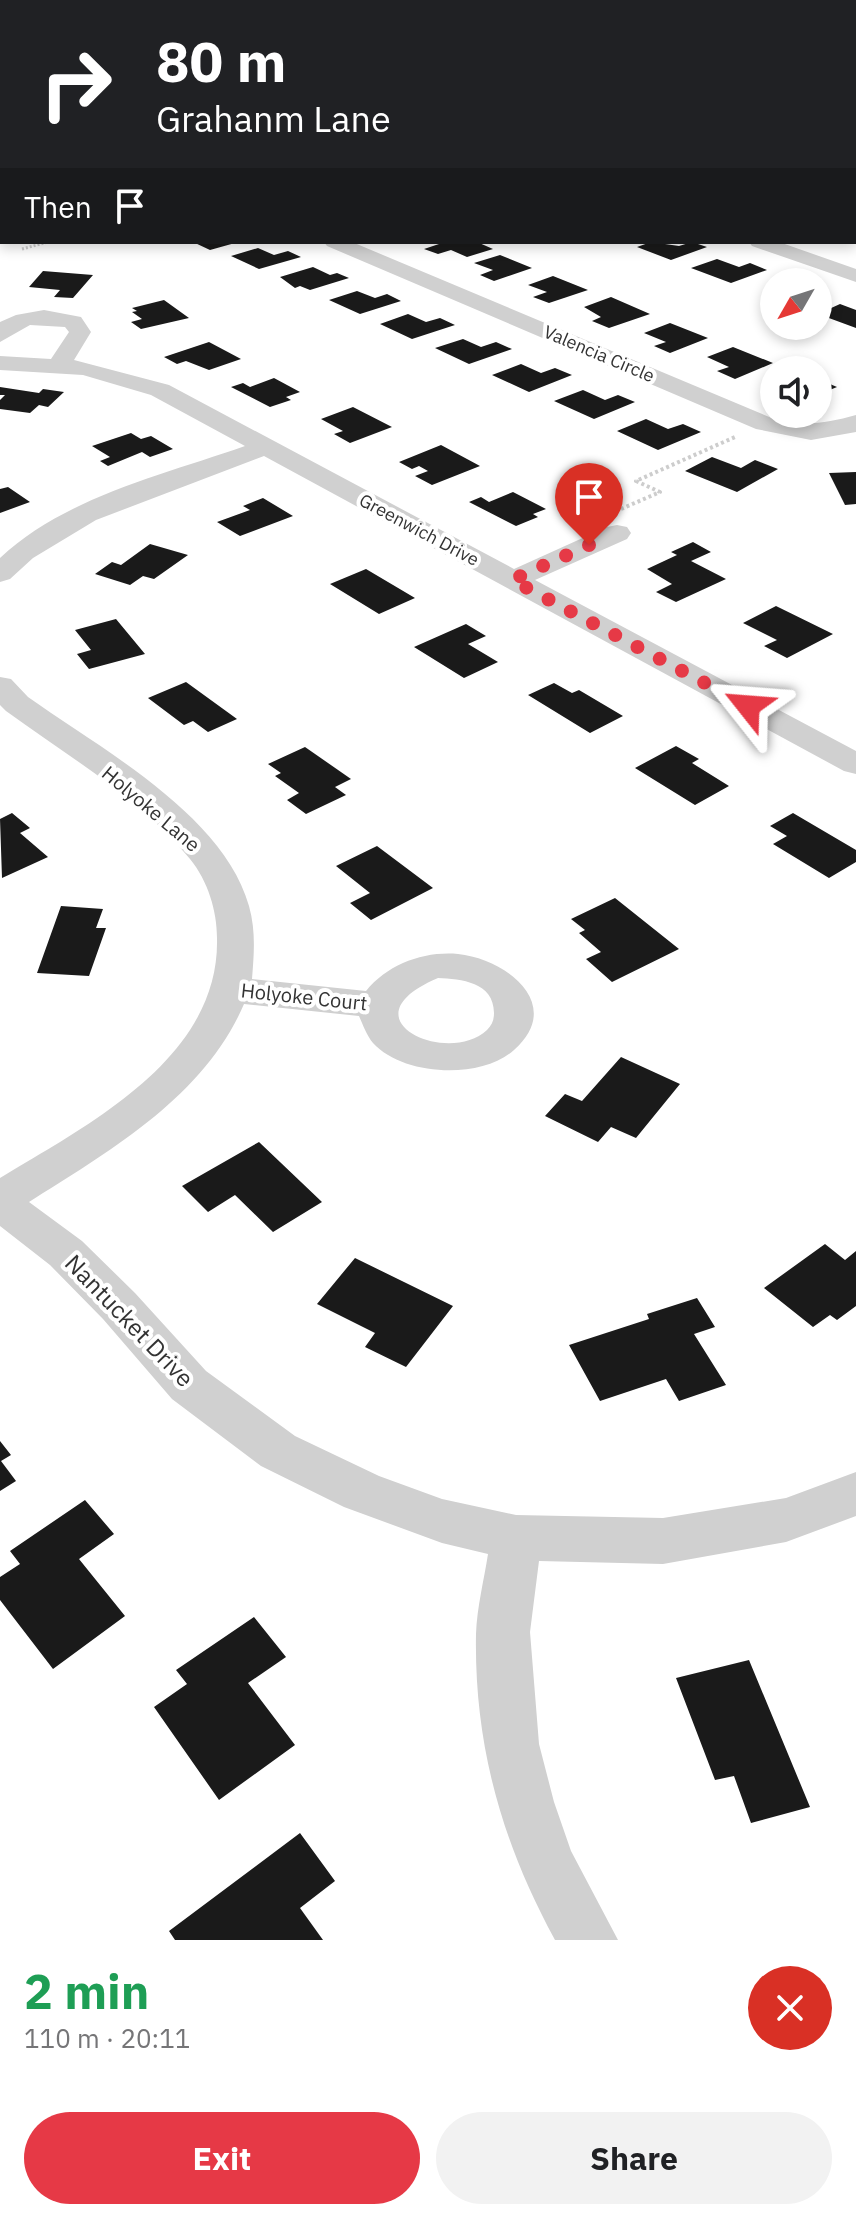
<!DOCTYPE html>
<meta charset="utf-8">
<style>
body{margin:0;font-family:"IBM Plex Sans",sans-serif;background:#f2f2f2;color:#202124;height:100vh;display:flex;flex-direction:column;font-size:30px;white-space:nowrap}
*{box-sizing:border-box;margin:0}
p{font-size:26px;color:#757577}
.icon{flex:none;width:44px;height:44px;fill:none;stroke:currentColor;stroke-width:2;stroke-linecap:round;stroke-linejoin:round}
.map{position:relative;height:1940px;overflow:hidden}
.sheet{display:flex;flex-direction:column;background:#fff;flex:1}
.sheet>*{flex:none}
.banner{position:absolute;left:0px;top:0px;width:856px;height:244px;box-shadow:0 4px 12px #0003;background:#202124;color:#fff;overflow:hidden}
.needle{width:52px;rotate:231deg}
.tools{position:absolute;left:760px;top:268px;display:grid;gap:16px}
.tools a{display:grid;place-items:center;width:72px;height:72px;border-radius:50%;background:#fff;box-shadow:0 4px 12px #0003;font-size:40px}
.pin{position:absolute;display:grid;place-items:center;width:68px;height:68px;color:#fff;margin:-82px -34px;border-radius:50% 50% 50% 0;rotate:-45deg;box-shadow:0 0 8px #0007}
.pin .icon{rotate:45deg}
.me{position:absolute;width:88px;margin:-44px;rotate:298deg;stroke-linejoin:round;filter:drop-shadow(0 0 6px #0008)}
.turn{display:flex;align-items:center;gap:28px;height:168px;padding:0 24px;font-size:36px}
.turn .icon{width:104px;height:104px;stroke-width:2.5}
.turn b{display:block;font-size:56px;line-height:68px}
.then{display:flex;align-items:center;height:76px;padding:0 24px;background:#0003;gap:16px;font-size:30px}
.round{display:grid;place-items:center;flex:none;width:84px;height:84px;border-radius:42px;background:#f2f2f2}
.overview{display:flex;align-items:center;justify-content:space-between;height:136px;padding:0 24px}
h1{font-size:48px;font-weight:700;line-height:60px;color:#1e9e55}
.cta{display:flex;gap:16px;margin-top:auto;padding:16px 24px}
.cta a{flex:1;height:92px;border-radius:48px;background:#e63946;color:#fff;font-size:32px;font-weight:700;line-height:92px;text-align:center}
.cta a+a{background:#f2f2f2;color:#202124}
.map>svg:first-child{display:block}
.building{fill:#1a1a1a}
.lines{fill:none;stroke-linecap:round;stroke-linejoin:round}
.path-far2{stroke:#cdcdcd;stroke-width:2;stroke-dasharray:2 2;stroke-linecap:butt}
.path-far1{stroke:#cdcdcd;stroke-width:3;stroke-dasharray:2 2;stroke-linecap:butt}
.path{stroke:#cdcdcd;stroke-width:4;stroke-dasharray:3 3;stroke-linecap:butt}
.minor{fill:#d0d0d0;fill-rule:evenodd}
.major{fill:#ababab;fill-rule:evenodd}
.route{stroke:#e63946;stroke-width:14;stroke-dasharray:0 25.2}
.labels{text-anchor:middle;stroke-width:8;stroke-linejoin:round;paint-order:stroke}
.far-street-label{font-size:18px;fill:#333;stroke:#fff}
.street-label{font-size:20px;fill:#333;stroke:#fff}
.near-street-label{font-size:24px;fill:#333;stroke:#fff}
</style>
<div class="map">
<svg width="856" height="1940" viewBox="0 0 856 1940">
<rect width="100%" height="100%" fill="#fff"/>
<path class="building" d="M193 242H235V243L210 250Z
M445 242H477L493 249 467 257 451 250 438 254 424 249Z
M651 242 679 246 692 242 707 247 671 260 637 247Z
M258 248 274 255 288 251 301 257 259 269 231 256Z
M500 255 532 268 494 281 480 275 493 270 474 263Z
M717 259 739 267 750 263 767 270 731 283 691 268Z
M313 267 330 275 337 273 349 278 310 290 300 286 295 288 280 277Z
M43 271 93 275 73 298 54 297 60 290 29 287Z
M553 276 588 290 549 303 533 297 547 292 528 285Z
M357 291 375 298 387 294 401 301 360 314 329 300Z
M611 297 650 314 609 328 592 321 601 317 584 307Z
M164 300 189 318 141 329 131 322 142 319 132 312 137 311 132 308Z
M840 304 856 310V328L818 314Z
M408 314 426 322 440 318 455 325 412 339 380 324Z
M670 323 708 338 670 353 654 346 666 342 644 333Z
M463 339 481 347 496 342 512 349 469 364 435 348Z
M209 342 241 359 209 370 186 361 177 364 164 357Z
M733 347 773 363 735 379 717 371 729 367 707 357Z
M521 364 541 373 555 368 572 375 529 392 492 375Z
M274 378 300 392 286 397 291 400 270 407 231 387 243 383 250 387Z
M818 379 837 387 820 394 827 397 818 402Z
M0 387 39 393 43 389 64 392 48 407 39 405 30 413 0 409V400L5 395H0Z
M583 390 605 400 618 395 635 402 594 419 554 401Z
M353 407 392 427 350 443 334 434 343 431 321 419Z
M646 419 668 429 683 424 701 432 658 450 617 431Z
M131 433 141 439 151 436 173 449 150 457 142 452 108 466 100 461 110 457 92 446Z
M441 445 480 466 432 485 415 476 428 471 419 466 412 469 399 462Z
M712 457 741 468 755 460 778 469 737 492 685 471Z
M856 472V504L845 505 829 473Z
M8 487 30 502 0 513V489Z
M513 492 546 509 533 514 538 517 516 526 469 502 481 497 489 502Z
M263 498 293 516 240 536 217 522 250 510 243 506Z
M693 542 711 552 691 561 726 579 676 602 656 592 672 584 647 569 677 555 671 552Z
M150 544 188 555 154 579 143 576 130 585 95 574 112 562 121 565Z
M366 569 415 598 379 614 330 584Z
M776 606 833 634 787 658 764 646 777 640 743 623Z
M116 619 145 654 89 669 77 654 91 650 75 630Z
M466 624 486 636 468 644 498 662 464 678 414 647Z
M186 682 237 719 208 732 193 721 184 725 148 698Z
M554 683 572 693 579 690 623 716 590 733 528 695Z
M676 746 699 759 692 763 729 786 695 805 635 768Z
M305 747 351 779 335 787 346 795 306 814 287 800 299 793 275 776 281 773 268 764Z
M12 813 30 828 20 833 48 857 2 878 0 819Z
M793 813 856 850V862L829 878 773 844 787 836 770 826Z
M377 846 433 888 371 920 350 903 370 893 336 866Z
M615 898 679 949 612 982 586 959 601 952 579 933 585 930 571 919Z
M61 906 103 909 96 928H106L89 976 37 973Z
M621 1057 680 1084 636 1138 611 1127 598 1142 545 1116 565 1094 582 1101Z
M259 1142 322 1202 273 1232 235 1195 208 1212 182 1186Z
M825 1244 845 1260 856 1251V1306L837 1320 830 1315 813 1327 764 1288Z
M355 1258 453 1306 406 1367 365 1347 375 1333 317 1304Z
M697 1298 715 1327 694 1334 726 1385 679 1401 666 1379 600 1401 569 1345 649 1319 647 1314Z
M0 1441 11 1455 1 1461 16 1481 0 1491Z
M85 1500 114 1534 79 1559 125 1616 53 1669 0 1600V1577L20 1564 10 1551Z
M254 1617 286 1657 248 1683 295 1745 219 1800 154 1707 187 1684 176 1670Z
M749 1660 810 1807 751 1823 734 1776 715 1780 676 1678Z
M300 1833 335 1881 300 1908 323 1940H175L169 1931Z"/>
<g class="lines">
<path class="path-far2" d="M367 0 374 2"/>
<path class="path-far1" d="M22 249 48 242"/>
<path class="path" d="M621 509 660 492 636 481 735 437"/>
<path class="minor" d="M501 0H520L522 2H503Z
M686 0H708L710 2H688Z
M2 38V48L0 49V39Z
M0 70H2V80H0Z
M0 164H2V176H0Z
M324 242H352L774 419C804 427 827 423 856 415V432L811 440 756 429 327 246Z
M749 242H779L856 269V282L752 246Z
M44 310 81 317 91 332 74 360 169 385 514 569 607 527 617 525 627 527 631 533 627 539 535 580 856 751V774L844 771 264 456 96 520 33 558 10 579 0 582V558C65 497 163 475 245 446L151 395 83 375 0 370V356L51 359 69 332 65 327 30 325 0 342V322L16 315Z
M0 677 11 679 28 697C101 749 224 815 249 906 256 931 254 954 252 979L366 991C388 964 424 951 458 954 507 959 565 1005 514 1050 481 1080 403 1076 373 1043 367 1036 363 1025 359 1016L244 1004C205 1096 110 1151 29 1202L82 1241 135 1293 206 1371 295 1436 379 1476 442 1499 516 1515 663 1518 786 1498 856 1472V1516L786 1542 663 1564 539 1561 530 1632 539 1744 554 1802 571 1851 618 1940H555C502 1843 474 1745 476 1634 477 1607 484 1580 488 1554L442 1543 344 1507 261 1466 172 1399 103 1319 50 1265 0 1226V1178C89 1124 220 1058 217 938 217 911 208 881 190 859 140 798 69 757 6 711L0 705ZM438 978C461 979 494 982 494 1013 494 1020 492 1025 487 1030 448 1067 341 1019 438 978Z"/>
<path class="major" d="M316 0H339L341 2H318Z
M848 0H856V9L854 2Z
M854 156 856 157V171L854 170Z
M0 230 2 242H10L0 244Z"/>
</g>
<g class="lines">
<path class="route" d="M589 545 512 580 748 706"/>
</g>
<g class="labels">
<g class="far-street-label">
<text transform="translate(599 354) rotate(23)" y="6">Valencia Circle</text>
<text transform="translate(419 530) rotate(28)" y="6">Greenwich Drive</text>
</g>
<g class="street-label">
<text transform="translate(151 809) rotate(40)" y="7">Holyoke Lane</text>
<text transform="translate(304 997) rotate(6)" y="7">Holyoke Court</text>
</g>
<g class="near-street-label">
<text transform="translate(129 1321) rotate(46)" y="8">Nantucket Drive</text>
</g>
</g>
</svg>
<div class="tools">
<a><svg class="needle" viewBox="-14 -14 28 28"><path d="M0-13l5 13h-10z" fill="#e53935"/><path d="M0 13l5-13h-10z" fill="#757577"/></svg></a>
<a><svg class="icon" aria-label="sound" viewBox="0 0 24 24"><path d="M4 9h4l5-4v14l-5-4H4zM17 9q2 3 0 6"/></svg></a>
</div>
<div class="pin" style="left:589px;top:545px;background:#d93025"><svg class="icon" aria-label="arrive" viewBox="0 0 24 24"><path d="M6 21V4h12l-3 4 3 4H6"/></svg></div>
<svg class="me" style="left:748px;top:706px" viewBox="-20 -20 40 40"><path d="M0-17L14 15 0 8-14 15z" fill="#e63946" stroke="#fff" stroke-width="4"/></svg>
<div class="banner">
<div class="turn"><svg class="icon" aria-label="right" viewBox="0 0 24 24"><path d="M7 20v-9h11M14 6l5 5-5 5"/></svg><div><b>80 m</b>Grahanm Lane</div></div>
<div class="then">Then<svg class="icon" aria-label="arrive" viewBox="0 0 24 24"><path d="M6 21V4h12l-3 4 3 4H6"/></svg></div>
</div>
</div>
<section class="sheet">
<div class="overview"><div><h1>2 min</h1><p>110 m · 20:11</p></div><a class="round" style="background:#d93025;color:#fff"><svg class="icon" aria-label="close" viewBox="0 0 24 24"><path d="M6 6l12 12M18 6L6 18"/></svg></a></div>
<div class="cta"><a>Exit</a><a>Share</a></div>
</section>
